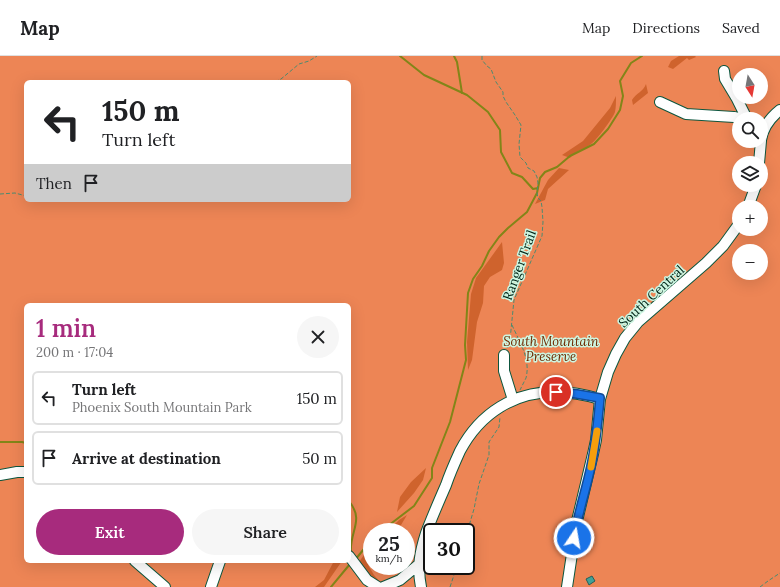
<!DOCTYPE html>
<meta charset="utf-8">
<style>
body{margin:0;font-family:Lora,serif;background:#f6f6f6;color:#202124;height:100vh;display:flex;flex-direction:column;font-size:15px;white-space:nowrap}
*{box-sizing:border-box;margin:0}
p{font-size:13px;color:#757577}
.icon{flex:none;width:22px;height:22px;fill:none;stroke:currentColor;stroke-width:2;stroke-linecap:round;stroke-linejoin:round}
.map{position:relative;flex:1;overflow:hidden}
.details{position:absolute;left:24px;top:247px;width:327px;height:260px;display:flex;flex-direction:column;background:#fff;border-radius:6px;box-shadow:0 4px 16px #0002}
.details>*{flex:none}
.guide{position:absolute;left:24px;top:24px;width:327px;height:122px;border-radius:6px;box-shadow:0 4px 16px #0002;background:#fff;color:#202124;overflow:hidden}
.needle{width:26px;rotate:169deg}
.tools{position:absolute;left:732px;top:12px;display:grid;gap:8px}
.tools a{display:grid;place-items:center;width:36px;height:36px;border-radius:50%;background:#fff;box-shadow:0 4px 16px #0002;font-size:20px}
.speed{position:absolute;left:363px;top:467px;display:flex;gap:8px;font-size:20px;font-weight:700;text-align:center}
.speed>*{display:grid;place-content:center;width:52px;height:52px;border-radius:50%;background:#fff;box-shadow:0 4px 16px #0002;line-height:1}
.speed small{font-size:10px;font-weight:400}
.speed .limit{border:2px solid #111;border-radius:6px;background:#fff;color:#111}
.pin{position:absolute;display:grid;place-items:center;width:34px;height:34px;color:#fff;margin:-17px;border:2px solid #fff;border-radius:50%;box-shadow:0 1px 4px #0007}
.me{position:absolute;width:44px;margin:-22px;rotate:12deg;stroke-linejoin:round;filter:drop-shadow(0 0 3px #0008)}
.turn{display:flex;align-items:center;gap:14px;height:84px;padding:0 12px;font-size:18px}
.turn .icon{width:52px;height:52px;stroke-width:2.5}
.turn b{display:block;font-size:28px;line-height:34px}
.then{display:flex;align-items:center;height:38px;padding:0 12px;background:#0003;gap:8px;font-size:15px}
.round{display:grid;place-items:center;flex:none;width:42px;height:42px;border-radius:21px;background:#f6f6f6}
.head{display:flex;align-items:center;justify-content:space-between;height:68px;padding:0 12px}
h1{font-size:24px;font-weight:600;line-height:30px;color:#a72b7d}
.action{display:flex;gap:8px;margin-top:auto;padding:8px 12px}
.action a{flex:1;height:46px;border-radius:24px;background:#a72b7d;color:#fff;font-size:16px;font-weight:600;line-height:46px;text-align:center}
.action a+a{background:#f6f6f6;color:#202124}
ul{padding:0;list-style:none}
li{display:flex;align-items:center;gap:12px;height:54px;margin:0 8px 6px;padding:0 4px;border:2px solid #e0e0e0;border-radius:6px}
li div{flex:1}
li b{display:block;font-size:15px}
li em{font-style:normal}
header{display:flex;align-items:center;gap:24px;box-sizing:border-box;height:56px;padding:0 20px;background:#fff;border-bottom:1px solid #e0e0e0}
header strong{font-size:19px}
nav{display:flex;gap:22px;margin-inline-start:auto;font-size:14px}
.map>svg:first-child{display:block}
.green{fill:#ed8555;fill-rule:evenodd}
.forest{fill:#cf632d}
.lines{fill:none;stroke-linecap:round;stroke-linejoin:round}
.stream{stroke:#828518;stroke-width:2}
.building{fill:#42a196;stroke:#265e57}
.minor-casing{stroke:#0d563e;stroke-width:12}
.path{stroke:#4c8b70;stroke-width:1;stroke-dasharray:4 2;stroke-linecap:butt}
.minor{stroke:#fff;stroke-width:10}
.route-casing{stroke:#114b97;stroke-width:10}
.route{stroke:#1a73e8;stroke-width:7}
.slow{stroke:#f59e0b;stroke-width:7}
.labels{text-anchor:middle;stroke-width:3;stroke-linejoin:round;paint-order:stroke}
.street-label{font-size:13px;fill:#002316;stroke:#cdf6e2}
.park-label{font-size:13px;font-style:italic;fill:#6e2900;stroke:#cdf6e2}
</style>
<header>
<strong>Map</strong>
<nav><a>Map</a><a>Directions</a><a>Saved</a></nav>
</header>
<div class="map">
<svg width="780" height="531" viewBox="0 0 780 531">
<rect width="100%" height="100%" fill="#89dfb9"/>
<path class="green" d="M0 0H780V531H0ZM739 19H761V41H739ZM26 26H349V144H26ZM739 63H761V85H739ZM739 107H761V129H739ZM739 151H761V173H739ZM739 195H761V217H739ZM26 249H349V505H26ZM372 476H406V510H372ZM432 476H466V510H432Z"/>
<path class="forest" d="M679 0H695L696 1 689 4 687 2 673 13 668 11 671 5Z
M646 28 648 37 633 49 632 44C636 37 643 36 646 28Z
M616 40C616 46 616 51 615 56 613 62 596 85 591 88 583 94 577 93 570 102L562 99 583 85 610 52Z
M559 112 569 114 548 133 545 144 535 148 548 124Z
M502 186 504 207 502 214 490 221 484 230 483 247 477 266 472 304 468 314 467 286 471 238 476 222Z
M426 412 423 424 414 437 397 456 400 441 411 426Z
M407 459 401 469 387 476 399 464Z
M371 490 368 509 374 519 381 527 373 525 358 507Z
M334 505H342L324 531H315L324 524Z"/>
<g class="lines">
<path class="stream" d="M400 0 424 19 467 39 488 56 500 74 501 96 512 117 522 121 533 133 538 132
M454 0 457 6 462 37
M0 386H22L26 387
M349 445C365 465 349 475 351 497
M380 476 414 450 432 422V412L450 366 466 304 465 289 468 237 473 223 482 210 489 195 499 181 508 172 527 156 537 137 540 122 545 116 557 111 570 100 594 88 608 73 620 54 623 40 620 25 631 7 642 0
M355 504 372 483
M331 531 350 508"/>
</g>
<path class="building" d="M592 520 595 525 589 529 586 523Z"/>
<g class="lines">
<defs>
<path id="minor" d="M724 15 725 23 737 43 747 63
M660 46 686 58 734 61 743 63
M761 84C763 71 770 62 780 54
M759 107 761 85
M748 151 756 129
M504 299V315L513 344
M0 419 17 416H26
M349 500 367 524 378 531
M135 505 165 531
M211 531 220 505
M383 531 400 524 418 509
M421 531C417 511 420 496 426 477 432 461 439 445 446 429 450 417 455 406 460 395 480 357 515 335 557 336 572 336 586 339 600 343
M567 531 577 465 593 398 596 384 600 343 608 316 616 298 625 282 638 266 706 207 723 190 739 168"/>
</defs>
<use href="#minor" class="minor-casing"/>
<path class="path" d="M482 0V4L487 10 491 13 496 26 503 36V40L506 46 515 59 521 69 519 88 520 101 526 107 528 112 534 115 537 121 538 127 537 137 538 142 541 145 542 151 543 166 542 180 514 244 510 284 507 292
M275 26 281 23 299 8 309 5 317 0
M0 138 15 137 26 140
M512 269C519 285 531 303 526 322 524 326 522 330 520 334
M466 480 474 453 479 428 489 399V386L499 371 500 361
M450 531 457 510
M760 531 768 525 780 517"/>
<use href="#minor" class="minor"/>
</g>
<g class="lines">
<defs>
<path id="route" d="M556 336 577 338 600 342C598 365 596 388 591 410 586 434 578 457 574 482"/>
</defs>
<use href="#route" class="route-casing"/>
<use href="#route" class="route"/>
<path class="slow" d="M591 411 597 375"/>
</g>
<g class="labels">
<g class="street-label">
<text transform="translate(519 209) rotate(-70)" y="5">Ranger Trail</text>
<text transform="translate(651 240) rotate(-43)" y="5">South Central</text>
</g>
<g class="park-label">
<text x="551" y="290">South Mountain<tspan x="551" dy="15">Preserve</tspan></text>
</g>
</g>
</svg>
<div class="tools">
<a><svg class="needle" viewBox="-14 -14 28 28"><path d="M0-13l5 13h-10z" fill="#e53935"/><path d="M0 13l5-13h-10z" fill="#757577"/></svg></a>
<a><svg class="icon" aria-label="search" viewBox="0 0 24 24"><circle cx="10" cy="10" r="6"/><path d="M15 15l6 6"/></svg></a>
<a><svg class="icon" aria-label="layers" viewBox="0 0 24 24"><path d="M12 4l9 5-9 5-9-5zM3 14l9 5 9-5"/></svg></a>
<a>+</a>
<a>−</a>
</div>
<div class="speed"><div>25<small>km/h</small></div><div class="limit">30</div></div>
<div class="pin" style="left:556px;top:336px;background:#d93025"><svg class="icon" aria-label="arrive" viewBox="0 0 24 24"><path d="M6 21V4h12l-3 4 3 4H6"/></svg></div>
<svg class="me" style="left:574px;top:482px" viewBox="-20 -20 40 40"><circle r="17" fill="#1a73e8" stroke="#fff" stroke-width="3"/><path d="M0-11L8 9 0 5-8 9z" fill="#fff"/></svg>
<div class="guide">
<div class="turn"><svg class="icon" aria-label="left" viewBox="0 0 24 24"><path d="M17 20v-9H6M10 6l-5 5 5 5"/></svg><div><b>150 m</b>Turn left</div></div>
<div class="then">Then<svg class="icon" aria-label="arrive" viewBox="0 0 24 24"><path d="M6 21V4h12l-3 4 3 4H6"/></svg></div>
</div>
<section class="details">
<div class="head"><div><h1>1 min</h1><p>200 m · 17:04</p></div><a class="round"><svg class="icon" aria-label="close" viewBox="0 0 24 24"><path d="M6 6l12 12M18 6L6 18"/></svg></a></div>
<ul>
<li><svg class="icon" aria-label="left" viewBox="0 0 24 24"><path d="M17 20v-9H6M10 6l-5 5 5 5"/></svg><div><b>Turn left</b><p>Phoenix South Mountain Park</p></div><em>150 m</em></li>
<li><svg class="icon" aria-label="arrive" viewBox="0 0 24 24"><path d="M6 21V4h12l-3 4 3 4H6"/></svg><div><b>Arrive at destination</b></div><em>50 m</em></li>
</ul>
<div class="action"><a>Exit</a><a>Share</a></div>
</section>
</div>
